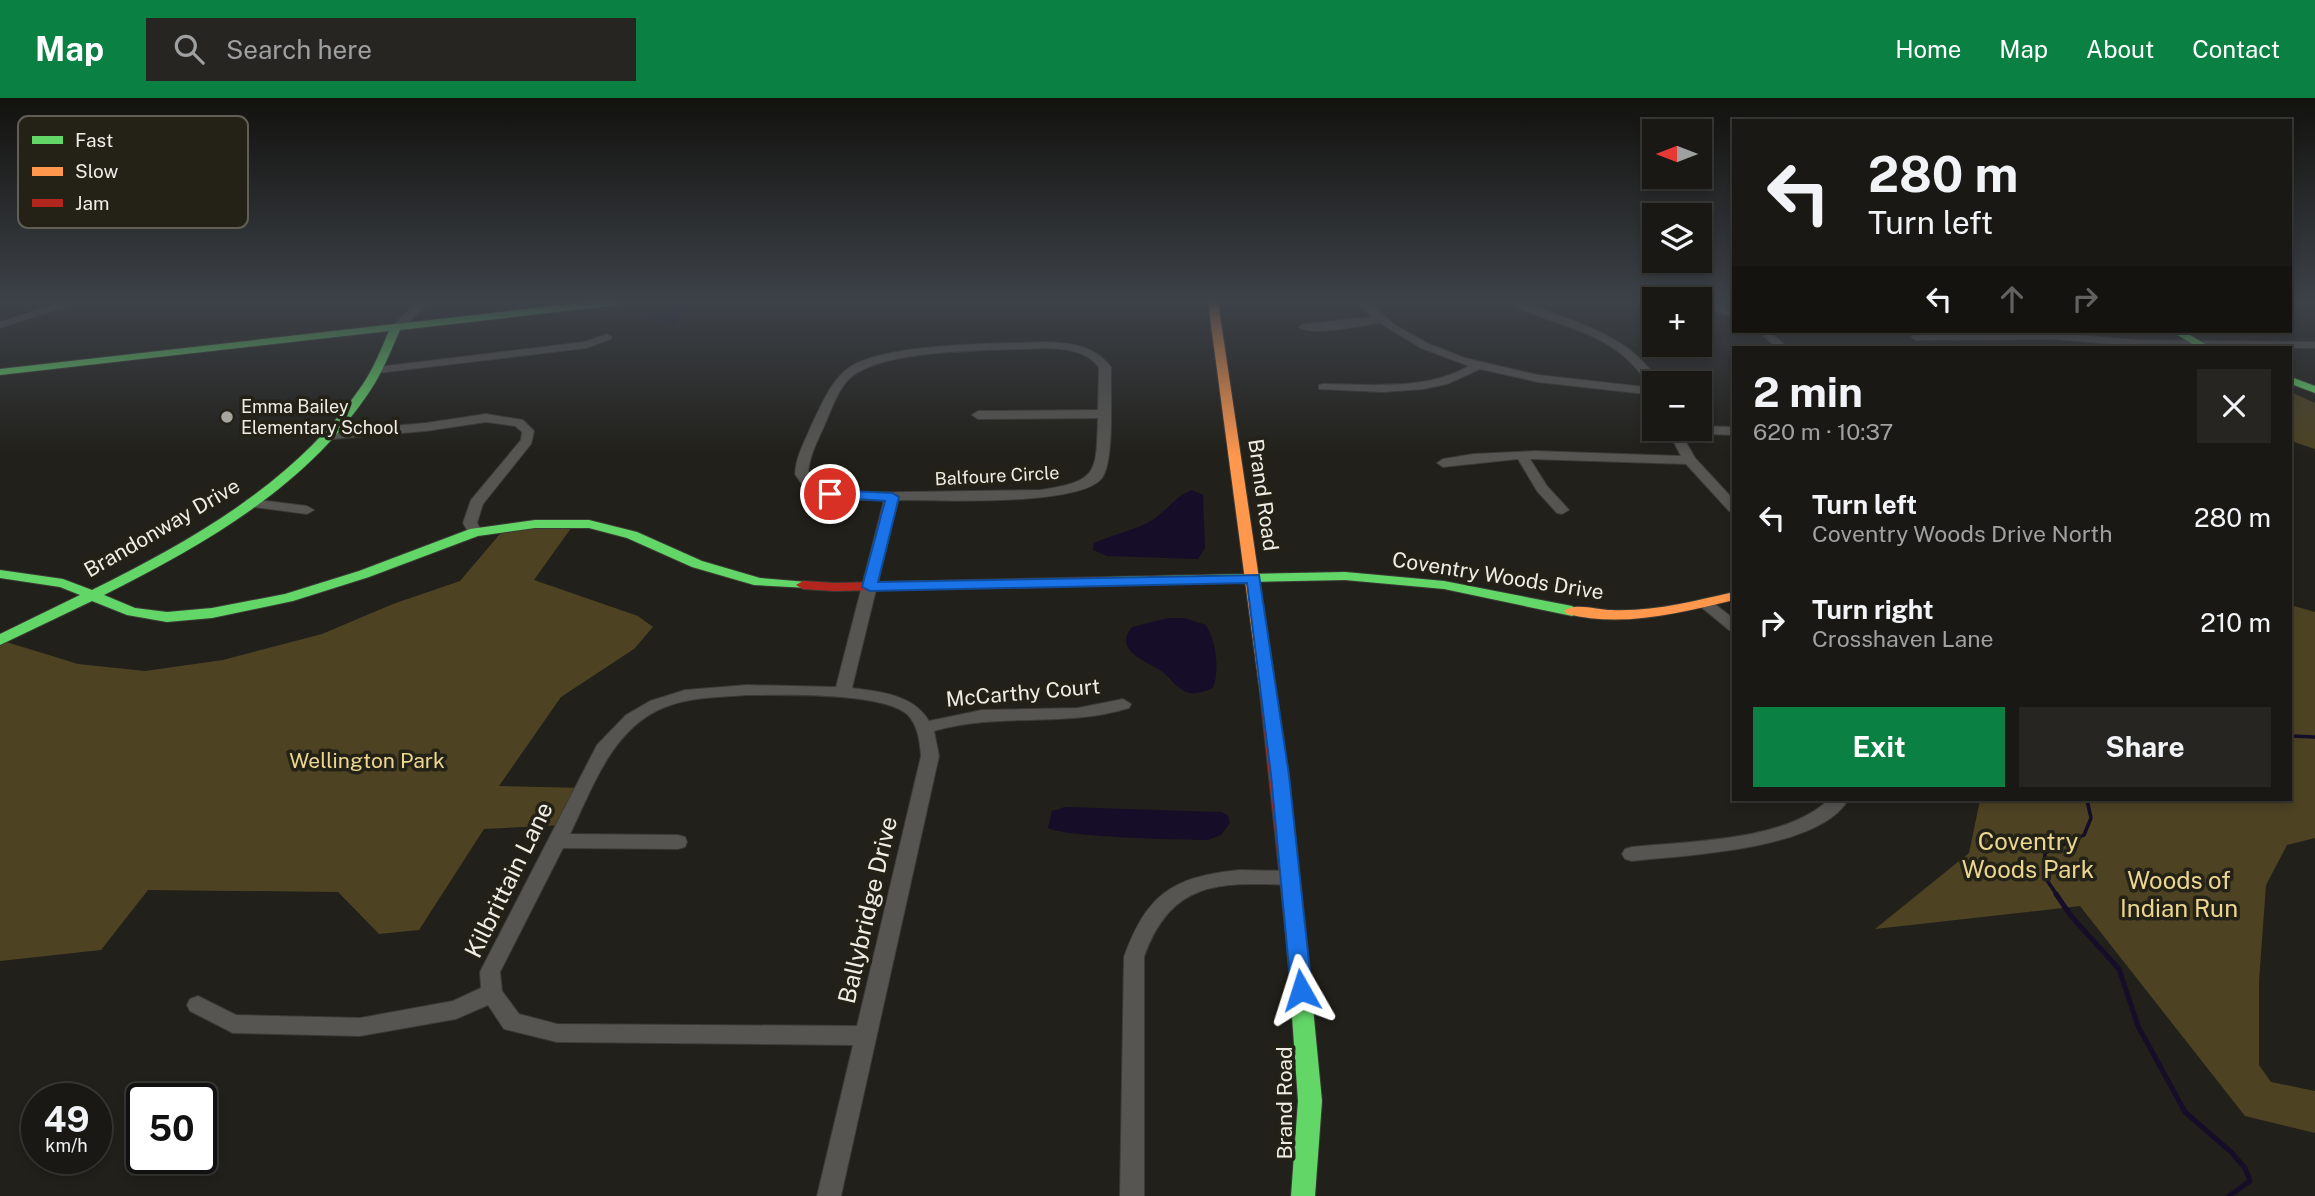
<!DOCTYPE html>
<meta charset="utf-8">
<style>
body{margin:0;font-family:"Public Sans",sans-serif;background:#262522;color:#f1f3f6;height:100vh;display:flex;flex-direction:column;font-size:26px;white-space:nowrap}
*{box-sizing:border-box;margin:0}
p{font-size:23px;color:#9fa0a0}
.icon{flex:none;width:38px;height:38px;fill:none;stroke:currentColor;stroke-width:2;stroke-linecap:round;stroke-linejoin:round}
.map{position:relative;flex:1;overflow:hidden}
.panel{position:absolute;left:1732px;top:248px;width:560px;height:455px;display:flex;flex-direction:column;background:#191814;border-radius:0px;box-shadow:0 4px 10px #0003,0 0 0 2px #373734}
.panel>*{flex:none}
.guide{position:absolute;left:1732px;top:21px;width:560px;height:214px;border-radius:0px;box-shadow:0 4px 10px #0003,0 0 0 2px #373734;background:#191814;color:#f1f3f6;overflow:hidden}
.needle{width:46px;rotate:270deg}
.controls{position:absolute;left:1642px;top:21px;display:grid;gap:14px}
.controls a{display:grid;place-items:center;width:70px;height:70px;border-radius:0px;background:#191814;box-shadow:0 4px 10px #0003,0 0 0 2px #373734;font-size:35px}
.speed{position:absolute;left:21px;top:985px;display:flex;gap:14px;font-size:35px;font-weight:700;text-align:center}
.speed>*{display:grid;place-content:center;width:91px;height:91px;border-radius:50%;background:#191814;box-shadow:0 4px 10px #0003,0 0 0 2px #373734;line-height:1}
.speed small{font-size:18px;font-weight:400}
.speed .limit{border:4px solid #111;border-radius:10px;background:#fff;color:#111}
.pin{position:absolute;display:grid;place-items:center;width:60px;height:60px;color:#fff;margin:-30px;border:4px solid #fff;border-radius:50%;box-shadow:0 2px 7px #0007}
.me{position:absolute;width:77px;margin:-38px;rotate:354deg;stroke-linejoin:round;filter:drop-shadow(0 0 5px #0008)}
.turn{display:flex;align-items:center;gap:24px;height:147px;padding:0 21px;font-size:32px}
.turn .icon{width:91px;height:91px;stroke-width:2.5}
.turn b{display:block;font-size:49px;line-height:60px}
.lanes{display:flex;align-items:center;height:66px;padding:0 21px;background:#0003;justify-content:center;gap:35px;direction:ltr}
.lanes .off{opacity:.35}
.round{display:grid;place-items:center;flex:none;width:74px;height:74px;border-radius:0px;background:#262522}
.overview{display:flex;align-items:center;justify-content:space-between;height:119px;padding:0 21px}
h1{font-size:42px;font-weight:700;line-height:52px}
.cta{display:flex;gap:14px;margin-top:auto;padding:14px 21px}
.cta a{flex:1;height:80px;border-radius:0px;background:#0b8043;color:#fff;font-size:28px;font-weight:700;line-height:80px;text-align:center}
.cta a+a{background:#262522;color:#f1f3f6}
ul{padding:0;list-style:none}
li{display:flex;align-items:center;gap:21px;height:105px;padding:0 21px}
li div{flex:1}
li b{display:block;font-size:26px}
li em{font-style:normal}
header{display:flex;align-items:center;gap:42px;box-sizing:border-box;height:98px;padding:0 35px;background:#0b8043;color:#fff}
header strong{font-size:33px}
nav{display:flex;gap:38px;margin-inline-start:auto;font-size:24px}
.search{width:490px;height:63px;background:#262522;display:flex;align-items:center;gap:18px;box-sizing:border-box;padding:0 24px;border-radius:0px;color:#9fa0a0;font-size:26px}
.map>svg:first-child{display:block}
.green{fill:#4d4323}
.water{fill:#160d29}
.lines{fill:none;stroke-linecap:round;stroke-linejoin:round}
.stream-far1{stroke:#160d29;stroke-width:3.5}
.stream{stroke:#160d29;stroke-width:5}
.street-casing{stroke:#3b3a36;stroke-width:2}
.fast-casing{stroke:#3b3a36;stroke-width:2}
.slow-casing{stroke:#3b3a36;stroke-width:2}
.jam-casing{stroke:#3b3a36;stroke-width:2}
.street{fill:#565551;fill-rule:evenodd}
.fast{fill:#63d668;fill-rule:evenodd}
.slow{fill:#ff974d;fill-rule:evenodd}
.jam{fill:#b3261e;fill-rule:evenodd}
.route{fill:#1a73e8;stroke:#114b97;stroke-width:2}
.poi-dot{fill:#a7a59f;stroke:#242117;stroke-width:2.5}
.labels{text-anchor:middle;stroke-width:7;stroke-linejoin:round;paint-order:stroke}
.far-poi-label{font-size:18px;fill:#efede6;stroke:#242117;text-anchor:start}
.far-street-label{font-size:18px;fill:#efede6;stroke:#242117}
.street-label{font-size:21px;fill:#efede6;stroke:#242117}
.park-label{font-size:21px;fill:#ecd790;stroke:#242117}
.near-park-label{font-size:24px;fill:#ecd790;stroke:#242117}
.near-street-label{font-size:24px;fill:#efede6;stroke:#242117}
.key{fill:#242117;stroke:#615e55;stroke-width:2}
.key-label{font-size:19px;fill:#efede6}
</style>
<header>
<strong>Map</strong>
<div class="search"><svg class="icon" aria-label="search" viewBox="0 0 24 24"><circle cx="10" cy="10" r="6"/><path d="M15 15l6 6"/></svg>Search here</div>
<nav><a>Home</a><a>Map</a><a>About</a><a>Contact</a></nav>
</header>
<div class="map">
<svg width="2315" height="1098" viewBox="0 0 2315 1098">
<rect width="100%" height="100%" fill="#21201a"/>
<path class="green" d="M2291 294 2315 305V351L2291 343Z
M574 426 534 482 638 518 653 529 634 551 561 599 499 688 583 690 564 727 484 731 419 832 379 836 338 794 148 792 101 852 0 863V542L78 566 145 573 223 562 322 536 393 506 460 483 505 430Z
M2291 507 2315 514V740L2287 747 2266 787 2259 883V967L2271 984 2315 993V1035L2245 1018 2080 808 1875 831 1969 755 1980 702H2291Z"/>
<path class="water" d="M687 209 673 226 642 217Z
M1192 392 1203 397 1205 450 1198 461 1107 458 1093 452 1094 445C1112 437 1131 433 1147 425 1164 417 1176 397 1192 392Z
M1168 520H1184L1206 527C1216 544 1220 572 1213 590 1203 594 1196 597 1186 594 1176 590 1172 582 1164 575 1151 564 1111 554 1132 529Z
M1065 709 1221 714 1228 717 1230 725 1221 737 1208 742C1183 742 1064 739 1048 730L1052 713Z"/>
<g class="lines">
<path class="stream-far1" d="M2291 638 2315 639
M2057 797 2044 778 2045 755 2084 737 2091 720 2087 702"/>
<path class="stream" d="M2056 796 2071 818 2119 871 2138 928 2185 1014 2231 1054 2245 1070 2250 1083 2229 1098"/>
<defs>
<path id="street" d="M63 204H79L0 230V224Z
M418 204H429L400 232H392V228Z
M1356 204H1368L1395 227 1429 246 1465 260 1538 277 1654 290V297L1538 284 1480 271 1447 286 1424 291 1383 294 1319 291V287L1323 286C1372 286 1425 293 1469 268L1421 250 1380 225C1361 227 1313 239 1298 229L1303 226 1373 219Z
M1507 204H1522C1571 224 1631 235 1659 285H1654V290L1650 289C1624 247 1592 237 1547 221 1534 216 1518 212 1507 204Z
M1699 204H1711L1734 213V219L1699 207Z
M1758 233H1769L1788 250H1777Z
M2053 235 2136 242 2315 244V250L2136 248 2053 241 1916 242 1911 239 1916 236Z
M607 236 612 239 611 241 586 250 378 275 372 272 378 269 584 244Z
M1045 244C1071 245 1094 247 1111 269 1110 293 1115 362 1102 380 1080 409 936 402 898 402L852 590C880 594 913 596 929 623L982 612 1078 610 1123 601 1131 606 1129 610C1065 630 998 614 934 633L939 658 841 1098H817L853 947 557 944 504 931 488 907 456 921 360 938 233 935 190 913 187 907 190 901 198 898 236 917 360 920 453 903 481 890 480 874 597 647 626 617 650 603 685 592 747 587 836 589 884 402H838L805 391 795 376C796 358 805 343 812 326 822 306 831 282 850 269 887 245 998 246 1045 244ZM1045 250C1066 251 1085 252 1099 269L1098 312 978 313 972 317 978 321 1098 320C1096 375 1099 383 1040 392L844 395 815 385 808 376C809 358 818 342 825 326 831 312 837 294 847 283 878 249 999 253 1045 250ZM747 597C782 597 883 594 908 617 918 628 920 644 921 658L857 928 557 926 519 916 502 893 500 874 563 750 678 751 685 749 687 744 685 739 678 737 570 736C594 687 614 625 671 607 695 599 722 599 747 597Z
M486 316 523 322 534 333 531 346 483 406 477 425 482 434 475 438 470 437 463 425 471 402 521 342 522 334 515 328 486 324 426 333 333 341 327 337 333 333 426 325Z
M1699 328 1734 329V337L1681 335 1695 360 1734 402V414L1729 413 1686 366 1530 361 1547 388 1569 412 1562 416 1557 415 1537 393 1518 361 1443 369 1437 365 1443 361 1473 356 1535 353 1681 358 1667 331H1699Z
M251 401 307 408 314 412 307 416 246 408V402Z
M1706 501 1711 503 1734 521V534L1729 532 1701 509 1698 506Z
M1828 702H1848C1819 752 1686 757 1632 763L1625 761 1622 756 1625 751 1632 749C1689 743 1786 743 1828 702Z
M1239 772 1290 773 1297 775 1300 780 1297 785 1290 787C1219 784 1171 783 1144 859V1098H1120L1124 859C1147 796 1172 779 1239 772Z"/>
<path id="fast" d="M589 204H623L618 207 400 232C392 250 385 268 375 285 312 386 207 445 104 497L135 510 167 514 212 510 285 496 359 473 470 431 535 422H589L637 434 702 463 760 480 808 484 810 487 808 490 754 487 692 469 627 440 589 430H535L478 438 369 479 293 503 212 520 167 524 127 517 92 503 0 547V536L80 497 60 489 0 480V472L63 481 92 492C195 441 297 383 363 286 374 270 381 251 389 233L0 277V271Z
M2171 233H2183L2212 250H2199Z
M2291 279 2315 288V295L2291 286Z
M1345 474 1444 483 1572 508 1580 513 1572 518 1444 491 1345 482 1107 487 1100 483 1107 479Z
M1297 839 1304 841 1307 847 1322 1003 1315 1098H1291L1298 1003 1287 847 1290 841Z"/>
<path id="slow" d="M1208 204H1218L1276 595 1268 600 1260 595Z
M1734 494V502C1680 515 1622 530 1567 516L1564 513C1574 504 1598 512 1611 512 1653 514 1694 503 1734 494Z"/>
<path id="jam" d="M1107 479 1114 483 1112 486 835 493 803 491 796 487 803 483 835 485Z
M1268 590 1276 595 1307 847 1304 853 1297 855 1290 853 1287 847 1260 595Z"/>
</defs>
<use href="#street" class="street-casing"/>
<use href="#fast" class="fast-casing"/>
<use href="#slow" class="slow-casing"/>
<use href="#jam" class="jam-casing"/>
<use href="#street" class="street"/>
<use href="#fast" class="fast"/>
<use href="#slow" class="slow"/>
<use href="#jam" class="jam"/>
</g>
<linearGradient id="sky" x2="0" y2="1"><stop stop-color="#12120e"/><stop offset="0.57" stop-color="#3d4249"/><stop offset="1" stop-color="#3d4249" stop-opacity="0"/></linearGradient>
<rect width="2315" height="358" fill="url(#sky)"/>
<path class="route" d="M830 392 892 395 899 399 878 484 1259 477 1289 677 1312 892 1309 898 1301 901 1294 898 1291 892 1271 677 1247 485 870 493 862 489 885 403 825 399 823 396Z"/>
<circle class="poi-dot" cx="227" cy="319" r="7"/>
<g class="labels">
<g class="far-poi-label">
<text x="241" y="315">Emma Bailey<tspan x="241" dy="21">Elementary School</tspan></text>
</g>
<g class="far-street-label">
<text transform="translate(997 378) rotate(-3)" y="6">Balfoure Circle</text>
</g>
<g class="street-label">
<text transform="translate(1263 397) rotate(82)" y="7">Brand Road</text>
<text transform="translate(162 430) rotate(-30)" y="7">Brandonway Drive</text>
<text transform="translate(1498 478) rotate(9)" y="7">Coventry Woods Drive</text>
<text transform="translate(1023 595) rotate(-5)" y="7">McCarthy Court</text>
<text transform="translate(1285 1005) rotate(-90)" y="7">Brand Road</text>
</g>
<g class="park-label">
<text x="367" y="670">Wellington Park</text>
</g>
<g class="near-park-label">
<text x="2028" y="752">Coventry<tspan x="2028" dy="28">Woods Park</tspan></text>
<text x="2179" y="791">Woods of<tspan x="2179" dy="28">Indian Run</tspan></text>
</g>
<g class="near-street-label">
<text transform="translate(509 782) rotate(-64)" y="8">Kilbrittain Lane</text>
<text transform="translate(868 812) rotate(-77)" y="8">Ballybridge Drive</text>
</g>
</g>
<rect x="18" y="18" width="230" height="112" rx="10" class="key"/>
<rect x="32" y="38" width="31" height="8" fill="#63d668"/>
<rect x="32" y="69" width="31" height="9" fill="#ff974d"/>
<rect x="32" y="101" width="31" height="8" fill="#b3261e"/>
<g class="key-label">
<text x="75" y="49">Fast</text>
<text x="75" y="80">Slow</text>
<text x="75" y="112">Jam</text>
</g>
</svg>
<div class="controls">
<a><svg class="needle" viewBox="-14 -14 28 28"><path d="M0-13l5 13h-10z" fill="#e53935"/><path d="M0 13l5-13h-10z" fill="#9fa0a0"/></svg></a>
<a><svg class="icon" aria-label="layers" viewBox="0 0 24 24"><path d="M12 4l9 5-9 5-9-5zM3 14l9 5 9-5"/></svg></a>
<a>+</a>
<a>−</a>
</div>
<div class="speed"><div>49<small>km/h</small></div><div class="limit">50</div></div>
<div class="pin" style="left:830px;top:396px;background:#d93025"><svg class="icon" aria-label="arrive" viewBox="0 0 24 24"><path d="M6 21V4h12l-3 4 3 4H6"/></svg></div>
<svg class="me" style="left:1301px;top:892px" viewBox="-20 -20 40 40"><path d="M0-17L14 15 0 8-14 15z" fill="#1a73e8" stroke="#fff" stroke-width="4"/></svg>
<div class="guide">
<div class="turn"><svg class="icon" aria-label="left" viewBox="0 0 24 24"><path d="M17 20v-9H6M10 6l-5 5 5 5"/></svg><div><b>280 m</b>Turn left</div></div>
<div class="lanes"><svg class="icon" aria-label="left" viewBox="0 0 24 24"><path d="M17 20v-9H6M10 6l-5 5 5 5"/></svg><svg class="icon off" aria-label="ahead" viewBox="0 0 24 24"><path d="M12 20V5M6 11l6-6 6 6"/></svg><svg class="icon off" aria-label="right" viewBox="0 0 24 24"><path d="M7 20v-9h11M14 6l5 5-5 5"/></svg></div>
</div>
<section class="panel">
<div class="overview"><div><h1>2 min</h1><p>620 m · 10:37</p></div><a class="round"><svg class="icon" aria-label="close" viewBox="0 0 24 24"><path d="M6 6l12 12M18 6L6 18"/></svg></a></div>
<ul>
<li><svg class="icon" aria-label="left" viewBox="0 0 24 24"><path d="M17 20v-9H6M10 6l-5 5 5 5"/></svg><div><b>Turn left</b><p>Coventry Woods Drive North</p></div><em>280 m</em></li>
<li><svg class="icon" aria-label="right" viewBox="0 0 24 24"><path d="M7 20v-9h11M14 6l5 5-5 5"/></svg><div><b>Turn right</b><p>Crosshaven Lane</p></div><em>210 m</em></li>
</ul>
<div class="cta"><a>Exit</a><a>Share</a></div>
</section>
</div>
